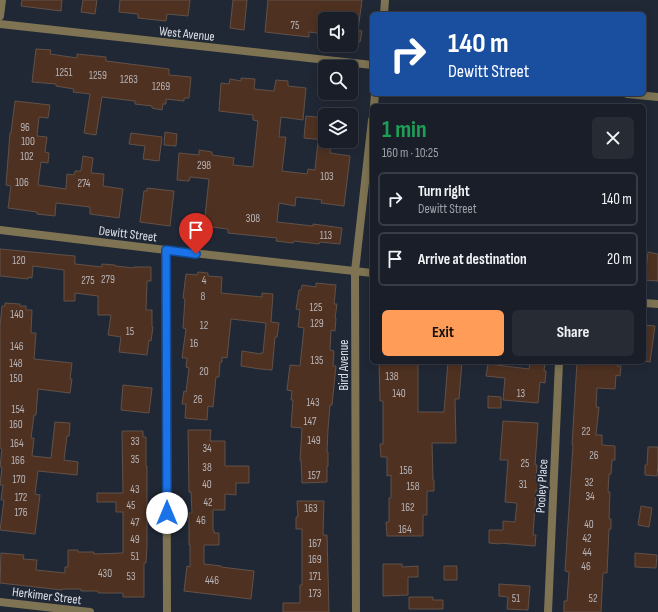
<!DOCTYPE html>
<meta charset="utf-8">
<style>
body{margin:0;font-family:"Sofia Sans Condensed",sans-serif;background:#262b34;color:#f1f3f6;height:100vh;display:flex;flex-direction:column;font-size:15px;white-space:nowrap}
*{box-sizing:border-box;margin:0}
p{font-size:13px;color:#9fa2a8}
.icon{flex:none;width:22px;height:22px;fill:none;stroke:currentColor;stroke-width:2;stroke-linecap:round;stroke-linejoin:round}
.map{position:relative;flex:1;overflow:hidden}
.side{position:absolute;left:370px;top:104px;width:276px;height:260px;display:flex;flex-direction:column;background:#191e28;border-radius:6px;box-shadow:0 2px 10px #0003,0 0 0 1px #373c45}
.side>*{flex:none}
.top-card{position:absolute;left:370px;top:12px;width:276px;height:84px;border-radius:6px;box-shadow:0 2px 10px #0003,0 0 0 1px #373c45;background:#1a4fa0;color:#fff;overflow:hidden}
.tools{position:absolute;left:318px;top:12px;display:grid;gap:8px}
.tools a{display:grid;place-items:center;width:40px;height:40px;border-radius:6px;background:#191e28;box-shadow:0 2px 10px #0003,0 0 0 1px #373c45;font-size:20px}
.pin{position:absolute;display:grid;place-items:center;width:34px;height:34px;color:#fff;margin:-41px -17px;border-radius:50% 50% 50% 0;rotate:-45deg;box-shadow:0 0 4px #0007}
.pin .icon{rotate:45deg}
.me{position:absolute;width:44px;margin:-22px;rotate:0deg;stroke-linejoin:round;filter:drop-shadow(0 0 3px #0008)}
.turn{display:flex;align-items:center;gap:14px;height:84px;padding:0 12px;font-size:18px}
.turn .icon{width:52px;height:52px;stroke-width:2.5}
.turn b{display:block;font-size:28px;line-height:34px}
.round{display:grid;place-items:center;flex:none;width:42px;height:42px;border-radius:6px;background:#262b34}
.headline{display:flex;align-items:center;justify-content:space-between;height:68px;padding:0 12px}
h1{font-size:24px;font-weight:700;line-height:30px;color:#1e9e55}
.action{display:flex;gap:8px;margin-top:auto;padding:8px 12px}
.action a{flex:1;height:46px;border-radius:6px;background:#fe9c58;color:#111;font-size:16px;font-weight:700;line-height:46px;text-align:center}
.action a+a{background:#262b34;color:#f1f3f6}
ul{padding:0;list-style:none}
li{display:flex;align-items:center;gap:12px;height:54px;margin:0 8px 6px;padding:0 4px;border:2px solid #373c45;border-radius:6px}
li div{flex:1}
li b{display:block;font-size:15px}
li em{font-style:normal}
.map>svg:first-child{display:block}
.building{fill:#4e3121;stroke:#615148}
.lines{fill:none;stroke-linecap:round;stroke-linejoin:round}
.minor{stroke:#7e7453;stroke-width:8}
.route-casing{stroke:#114b97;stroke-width:10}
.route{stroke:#1a73e8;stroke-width:7}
.labels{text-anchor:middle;stroke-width:4;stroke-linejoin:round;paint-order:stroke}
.number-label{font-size:11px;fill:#b8b4b7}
.street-label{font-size:13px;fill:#dce0e9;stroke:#212835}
</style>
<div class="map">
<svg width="658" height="612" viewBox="0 0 658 612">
<rect width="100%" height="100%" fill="#212835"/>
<path class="building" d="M22 0H62L61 11 21 6Z
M83 0H97L95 14 81 12Z
M120 0H190L188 16 167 14 166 21 138 18V14L119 12Z
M233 0H247L244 30 230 28Z
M268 0H362L358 30 362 31 360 42 351 41V19H325V34L309 32V37L265 32Z
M36 49 51 50 50 54 77 58V54L106 57V61L169 69V75L191 77 189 98H184V101L166 99V104H163L162 110 152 108V106L135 104V101L102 97 96 135 84 133 90 94 73 92 74 89 56 86V84L32 82Z
M241 78 255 79 254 89 274 91 276 80 288 81V86L306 88 303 120 281 117 279 137H286L282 171 307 174 308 169 315 170 318 141H331L330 153 350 156 344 206 321 203 322 200 296 197 295 206 279 203 277 222 313 226V224L342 228 340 244 320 242 319 244 294 241 293 243 276 241 277 238 228 233V229L204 226 209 179 190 177 189 181 177 180 179 153 199 155V150L212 152V155L234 158 233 165 253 167 258 121 253 120V115L219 111 221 83 229 84 230 79 241 81Z
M15 101 50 105 48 118 39 117 37 136 47 137 45 152 49 153 48 163 41 162 38 185 66 189 67 174 74 175 75 171H81L83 156 93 158 91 173 104 174 103 186 123 189 119 218 90 214V207L56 203 55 216 37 214V212L8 208 11 186 6 185 10 133H11Z
M306 116 325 118V140L304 138Z
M165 132 177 134 176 146 164 145Z
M131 133 162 137 159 161 143 159 145 146 129 144Z
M147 188 174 191 170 226 140 222 144 191H147Z
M0 249 75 256V264L102 267V264L115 265V266L134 268V267H151V281H147L146 310H152V327H153L151 341 149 340 147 355 119 352 121 337 108 335 111 315H98V296L75 293V301H64V270L33 266 32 278 28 277V279L0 276Z
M648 252 658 254V281L645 280Z
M198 272 208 273V276L222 277 221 293 262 297V293L273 294 271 322 279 323 277 337H275L272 370 260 369 241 366 242 351 261 354V353H263L266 323 231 319 227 358 222 357V362H220L219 377H216L213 407 208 406 207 420 185 418 186 404H182L184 391 186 392 189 368 186 367 187 358H182L186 329 183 328 185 299 183 298 186 274 197 275Z
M316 283 336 285 334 304H337L335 318H336L335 331 331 330 330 350 334 351 333 366H336L332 405H330L328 429 327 452H328V466H327V482L302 483 301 460H300L302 428 291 427 293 400H291L292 391 287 390 290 365 300 366 304 328 298 327 300 310 296 309 299 290H301L302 285 316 287Z
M5 303 20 304V306H26V310H32L31 333H36L34 359 72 363 70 379H72L70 393 38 389 36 415H34L31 438H34L32 456 51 458 55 422 70 423 69 436H67L64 460 78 462 77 475 38 471 35 494 40 495 35 534 0 530 4 500H1L3 485H0L2 467H0L2 449 0 448V326L2 306H5Z
M644 325 655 326 650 362 644 361Z
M379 362H418V412H444L448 362H462L459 399H455L456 443H432L433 480H434V491H427V515H423V536H387L386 522H389V498H391V475L387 476V457H381L380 444H383V401H380Z
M530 362H545L544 371H546L545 383 540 382 538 403 503 400 505 378 486 376 488 364 529 369Z
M577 362H617V366H621L620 376 616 375 615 389 597 388 596 407H599L596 435H602V445L615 446V460H612L611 474H609L608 492H610L609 519H611V529H609L607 573H603L601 612H564V601H567L569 572 565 571 573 445H572Z
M123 385 152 388 149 413 121 410Z
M488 396 501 397V408H488Z
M503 421 538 423 535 465H537L536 479H539V490H536L533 535H536L535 546 499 543V544L489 543V530H503V521L515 522 517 503 505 502 508 460H500Z
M188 430H211L210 441H225V466H249V483H236V495L225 494V510H213V530H214V533H219V545H204V564L221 566V567L254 571 251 599 184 591 187 566 190 567V545H189V513H192L191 492H189Z
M122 431H143V437H146V466H147V546L146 563H144V597H123V593H98V591H81V589H62V590L0 583 1 553 24 555 23 559 37 560 36 570 65 573V567H68V550H78V552H94V554L123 553V512H116V502H97V493H123Z
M648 447H658V463L657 476 645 475V465H647Z
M297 501H324L323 535H327L329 612H283V603H300V585H302V529H296V517H298Z
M641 506 652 508 649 527 638 525Z
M635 553 657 555 656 568 635 567Z
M383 564H402V567L418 566V577H408V595L383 596Z
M444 566H457V580H444Z
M499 584 530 586 528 610 507 609 508 597 499 596Z
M409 597H433V600H443V609H409Z"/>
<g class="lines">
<path class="minor" d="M384 14 385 0
M0 16 2 0
M0 24 372 65
M627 94 658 97
M374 106 375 94
M0 230 166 250 372 273
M166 250 167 612
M644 303 658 304
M0 602 90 612
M356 612 355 271 372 120
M548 612 559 362"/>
</g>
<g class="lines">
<defs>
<path id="route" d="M167 513 166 250 196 254"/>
</defs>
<use href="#route" class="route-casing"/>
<use href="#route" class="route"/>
</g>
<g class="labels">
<g class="number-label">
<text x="295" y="29">75</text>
<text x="64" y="76">1251</text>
<text x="98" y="79">1259</text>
<text x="129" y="83">1263</text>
<text x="161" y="90">1269</text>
<text x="25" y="131">96</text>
<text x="28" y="145">100</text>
<text x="27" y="160">102</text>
<text x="204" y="169">298</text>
<text x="327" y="180">103</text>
<text x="22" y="186">106</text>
<text x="84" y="187">274</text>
<text x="253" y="222">308</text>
<text x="326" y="239">113</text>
<text x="19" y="264">120</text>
<text x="108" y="283">279</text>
<text x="88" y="284">275</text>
<text x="204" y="284">4</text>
<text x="203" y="300">8</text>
<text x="316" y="311">125</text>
<text x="17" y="318">140</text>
<text x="317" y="327">129</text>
<text x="204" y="329">12</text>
<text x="130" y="335">15</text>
<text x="194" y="347">16</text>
<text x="17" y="350">146</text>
<text x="317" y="364">135</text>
<text x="16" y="367">148</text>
<text x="204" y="375">20</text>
<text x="392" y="380">138</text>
<text x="16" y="382">150</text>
<text x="399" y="397">140</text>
<text x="521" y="397">13</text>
<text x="198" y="403">26</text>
<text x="313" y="406">143</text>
<text x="18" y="413">154</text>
<text x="310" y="425">147</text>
<text x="16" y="428">160</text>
<text x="586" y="435">22</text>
<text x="314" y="444">149</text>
<text x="135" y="445">33</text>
<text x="17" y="447">164</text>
<text x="207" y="452">34</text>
<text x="594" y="459">26</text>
<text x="135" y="463">35</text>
<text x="18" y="464">166</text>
<text x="525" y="467">25</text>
<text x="207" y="471">38</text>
<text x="406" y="474">156</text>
<text x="314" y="479">157</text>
<text x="19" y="483">170</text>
<text x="589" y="486">32</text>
<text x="207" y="488">40</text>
<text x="523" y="488">31</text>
<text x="413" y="490">158</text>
<text x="135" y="493">43</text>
<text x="590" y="500">34</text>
<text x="21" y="501">172</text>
<text x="208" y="506">42</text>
<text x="131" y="509">45</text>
<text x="408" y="511">162</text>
<text x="311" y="512">163</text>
<text x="21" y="516">176</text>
<text x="201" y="524">46</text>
<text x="135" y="526">47</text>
<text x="589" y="528">40</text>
<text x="405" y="533">164</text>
<text x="587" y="542">42</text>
<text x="135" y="543">49</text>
<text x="315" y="547">167</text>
<text x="587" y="556">44</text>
<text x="135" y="560">51</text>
<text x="315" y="563">169</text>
<text x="586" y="570">46</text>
<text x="105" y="577">430</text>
<text x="131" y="580">53</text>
<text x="315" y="580">171</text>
<text x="212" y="584">446</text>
<text x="315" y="597">173</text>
<text x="516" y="602">51</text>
<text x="593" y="602">52</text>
</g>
<g class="street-label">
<text transform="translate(187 33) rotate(6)" y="5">West Avenue</text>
<text transform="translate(128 233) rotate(7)" y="5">Dewitt Street</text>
<text transform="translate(343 365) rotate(-90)" y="5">Bird Avenue</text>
<text transform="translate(541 486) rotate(-87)" y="5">Pooley Place</text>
<text transform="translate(47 595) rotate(7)" y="5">Herkimer Street</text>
</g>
</g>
</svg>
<div class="tools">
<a><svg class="icon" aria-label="sound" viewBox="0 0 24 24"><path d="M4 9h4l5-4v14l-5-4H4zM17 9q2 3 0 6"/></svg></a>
<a><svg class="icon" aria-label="search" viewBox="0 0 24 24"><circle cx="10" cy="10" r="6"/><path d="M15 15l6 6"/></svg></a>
<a><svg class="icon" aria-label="layers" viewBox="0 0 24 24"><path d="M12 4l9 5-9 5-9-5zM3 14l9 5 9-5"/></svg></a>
</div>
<div class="pin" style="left:196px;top:254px;background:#d93025"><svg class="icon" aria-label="arrive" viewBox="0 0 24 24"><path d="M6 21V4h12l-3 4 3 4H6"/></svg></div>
<svg class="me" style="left:167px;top:513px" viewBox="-20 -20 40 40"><circle r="19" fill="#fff"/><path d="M0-13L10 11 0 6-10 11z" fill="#1a73e8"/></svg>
<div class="top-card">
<div class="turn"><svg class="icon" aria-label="right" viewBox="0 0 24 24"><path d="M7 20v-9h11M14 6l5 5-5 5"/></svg><div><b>140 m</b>Dewitt Street</div></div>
</div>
<section class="side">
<div class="headline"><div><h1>1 min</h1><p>160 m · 10:25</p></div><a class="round"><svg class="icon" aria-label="close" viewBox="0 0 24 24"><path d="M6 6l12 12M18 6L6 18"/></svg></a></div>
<ul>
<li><svg class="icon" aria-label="right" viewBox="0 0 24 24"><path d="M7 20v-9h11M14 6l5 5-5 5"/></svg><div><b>Turn right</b><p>Dewitt Street</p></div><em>140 m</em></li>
<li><svg class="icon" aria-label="arrive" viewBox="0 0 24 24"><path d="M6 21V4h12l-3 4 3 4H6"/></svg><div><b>Arrive at destination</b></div><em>20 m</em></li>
</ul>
<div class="action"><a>Exit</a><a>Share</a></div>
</section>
</div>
